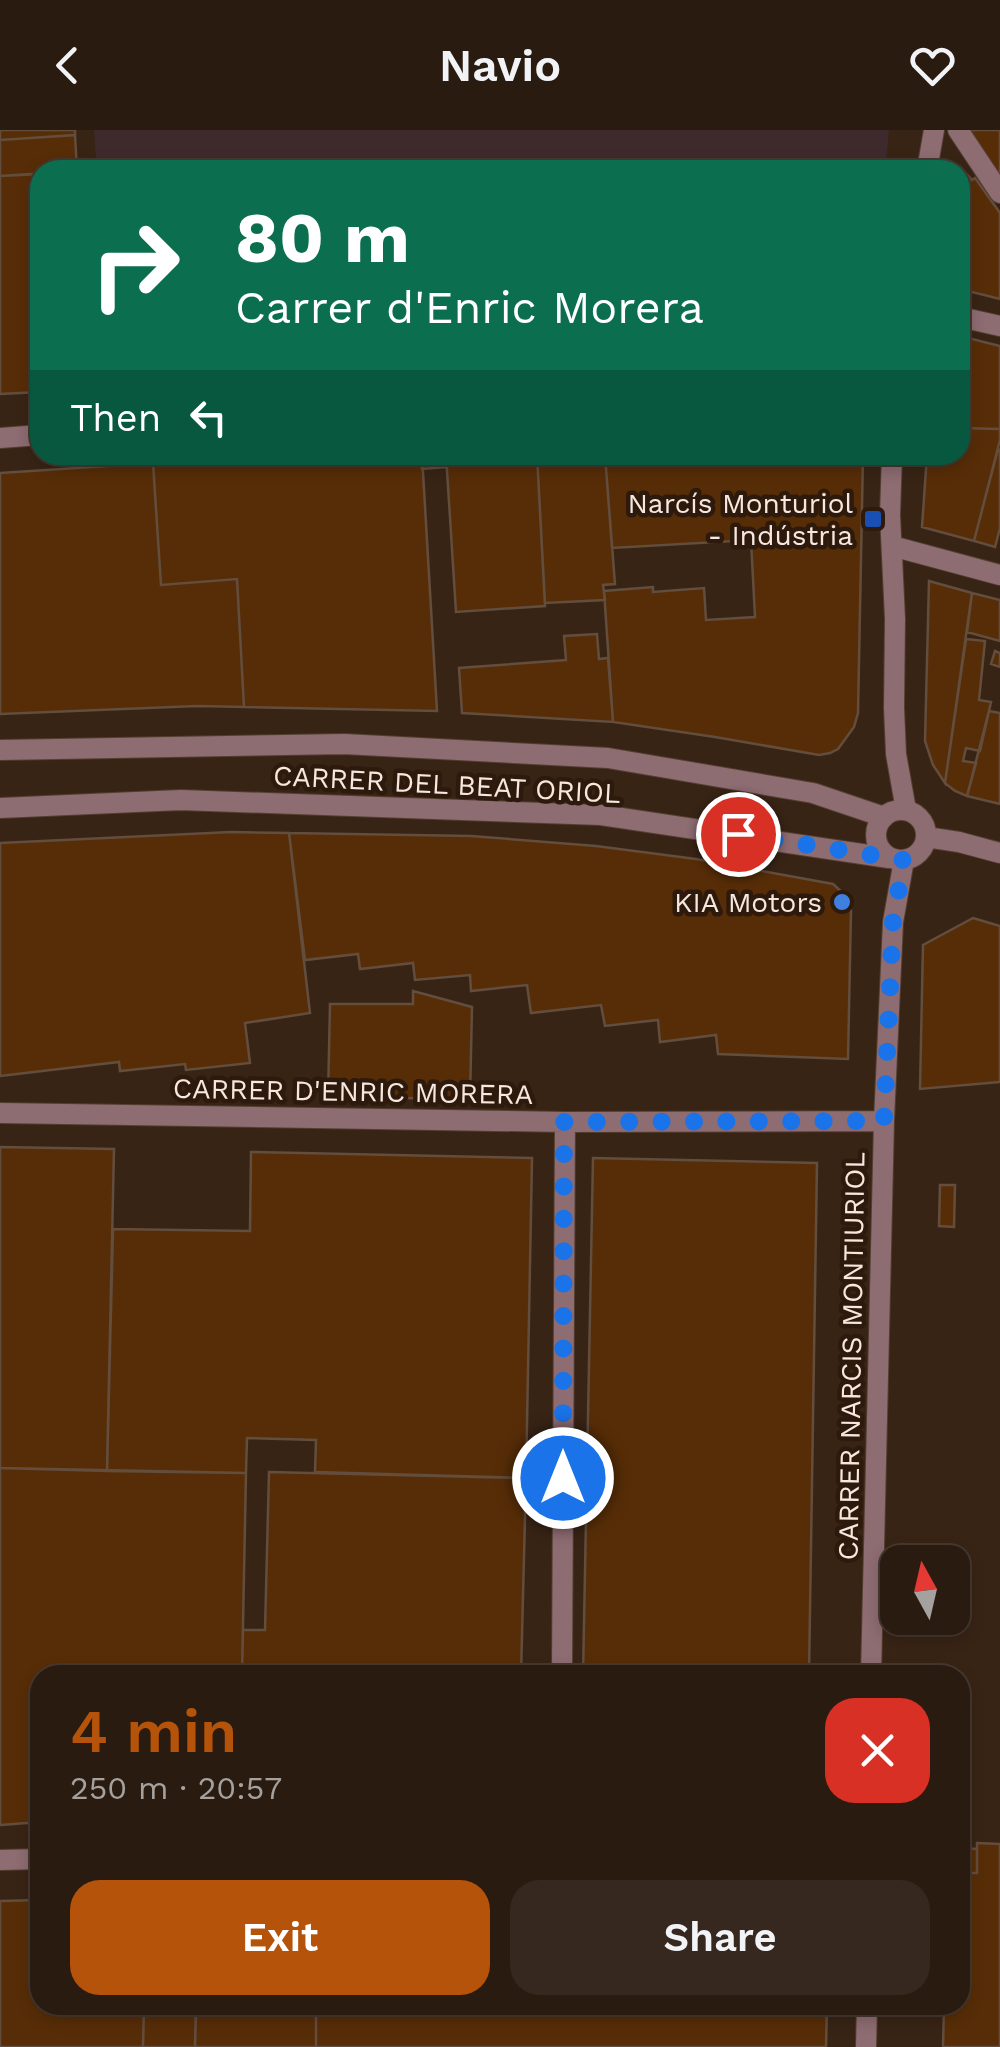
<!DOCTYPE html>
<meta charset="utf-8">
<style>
body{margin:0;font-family:"Work Sans",sans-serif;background:#36281e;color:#f1f3f6;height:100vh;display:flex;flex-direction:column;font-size:38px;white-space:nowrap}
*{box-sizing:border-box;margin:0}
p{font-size:32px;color:#a5a19f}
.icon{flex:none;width:55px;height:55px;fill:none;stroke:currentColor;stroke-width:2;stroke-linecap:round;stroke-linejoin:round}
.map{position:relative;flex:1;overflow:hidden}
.sheet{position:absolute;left:30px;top:1535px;width:940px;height:350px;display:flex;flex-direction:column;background:#2a1b10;border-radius:30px;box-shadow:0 5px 15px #0003,0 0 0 2px #463930}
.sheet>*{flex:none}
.guide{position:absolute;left:30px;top:30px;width:940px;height:305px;border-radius:30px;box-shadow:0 5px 15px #0003,0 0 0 2px #463930;background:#0b6e4f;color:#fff;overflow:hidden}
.needle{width:65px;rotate:352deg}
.tools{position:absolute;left:880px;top:1415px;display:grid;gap:20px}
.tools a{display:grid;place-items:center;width:90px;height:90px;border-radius:20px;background:#2a1b10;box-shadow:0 5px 15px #0003,0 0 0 2px #463930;font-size:50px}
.pin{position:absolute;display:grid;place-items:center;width:85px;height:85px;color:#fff;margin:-42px;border:5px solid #fff;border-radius:50%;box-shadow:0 2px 10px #0007}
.me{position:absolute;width:110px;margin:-55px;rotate:0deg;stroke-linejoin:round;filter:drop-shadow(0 0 8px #0008)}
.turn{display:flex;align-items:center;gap:35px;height:210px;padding:0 40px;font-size:45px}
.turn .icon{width:130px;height:130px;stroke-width:2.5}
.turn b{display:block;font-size:70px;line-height:85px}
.then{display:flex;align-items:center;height:95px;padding:0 40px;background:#0003;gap:20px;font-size:38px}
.round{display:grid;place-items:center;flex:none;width:105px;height:105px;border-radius:30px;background:#36281e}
.summary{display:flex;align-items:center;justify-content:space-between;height:170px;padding:0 40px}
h1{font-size:60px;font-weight:600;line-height:75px;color:#b45309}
.button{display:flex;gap:20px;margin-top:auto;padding:20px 40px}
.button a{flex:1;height:115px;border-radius:30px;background:#b45309;color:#fff;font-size:40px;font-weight:600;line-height:115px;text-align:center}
.button a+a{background:#36281e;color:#f1f3f6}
header{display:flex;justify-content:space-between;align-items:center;height:130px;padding:0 40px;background:#2a1b10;font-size:45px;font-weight:600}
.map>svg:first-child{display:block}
.commercial{fill:#3e2a2c}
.building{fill:#572d07;stroke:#634d3d;stroke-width:2.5}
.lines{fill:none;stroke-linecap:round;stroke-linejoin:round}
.minor-casing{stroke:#533f31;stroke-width:22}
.minor{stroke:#8d6c72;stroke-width:20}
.route{stroke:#1a73e8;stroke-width:18;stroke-dasharray:0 32.4}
.transit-dot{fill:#1a4fb4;stroke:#2d1a0c;stroke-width:4}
.shop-dot{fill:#3f7fe0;stroke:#2d1a0c;stroke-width:4}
.labels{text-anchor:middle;stroke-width:9;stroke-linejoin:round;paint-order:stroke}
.poi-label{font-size:28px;fill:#f6e8df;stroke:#2d1a0c;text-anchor:end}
.street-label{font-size:28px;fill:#f6e8df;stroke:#2d1a0c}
</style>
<header><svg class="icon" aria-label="back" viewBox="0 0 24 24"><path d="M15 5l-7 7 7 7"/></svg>Navio<svg class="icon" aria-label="heart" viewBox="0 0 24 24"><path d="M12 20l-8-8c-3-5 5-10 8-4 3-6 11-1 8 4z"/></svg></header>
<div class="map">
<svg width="1000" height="1917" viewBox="0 0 1000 1917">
<rect width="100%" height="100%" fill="#382415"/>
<path class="commercial" d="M94 0H889L885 40H97Z"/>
<path class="building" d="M0 0H75V5L0 10Z
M969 0H1000V49Z
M75 5 77 40H40V44L0 46V10Z
M961 38 972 50 975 48 1000 83V169L960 159Z
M31 44H40V262L0 264V46Z
M960 206 1000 216V299L960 298Z
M960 298 1000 299V310L974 411 922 397 927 325H960Z
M998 319 1000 320V398L995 417 974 411Z
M278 325H422L437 581 244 577 237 449 161 455 153 333Z
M422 325H446V337L422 339Z
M446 325H537L545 476 456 482Z
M537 325H605L615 454 603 455 605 470 545 473Z
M605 325H863L858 583 854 597 838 619 830 623 819 625 715 607 613 592 604 461 653 457V462L704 458 706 490 755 487 751 410 612 418Z
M153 333 161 455 237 449 244 577 197 576 0 584V343Z
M929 451 972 463 945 653 933 635 925 611Z
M972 463 1000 470V511L967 502Z
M597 504 599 529 608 528 613 592 462 583 459 538 566 530 564 506Z
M966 509 985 511 979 570 991 572 980 621 966 618 963 631 976 633 967 666 955 661 945 653Z
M995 521 1000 523V537L991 534Z
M989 581 1000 583V674L967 666Z
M231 702 289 703 310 883 245 893 250 933 186 940 185 934 120 941 119 932 0 946V713Z
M289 703 471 706 596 716 696 729 833 754 846 766 851 781 848 929 718 924 716 905 660 912 658 890 605 896 601 875 531 883 527 855 471 861 470 845 415 850 413 833 360 839 358 824 305 830Z
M973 788 1000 796V952L920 959 923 815Z
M413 861 472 877 470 969 328 967 330 874H413Z
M0 1017 114 1019 107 1341 0 1338Z
M251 1022 532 1028 526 1348 315 1342 316 1310 247 1308 246 1343 107 1341 113 1099 250 1101Z
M593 1028 817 1033 809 1545H583Z
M940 1055H955L954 1097 939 1096Z
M0 1338 246 1343 242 1545H40V1692L0 1695Z
M269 1342 526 1348 521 1545H242L243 1500H265Z
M977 1713 1000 1714V1917H943L944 1875H960V1743H977Z
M960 1718 977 1719V1743H960Z
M40 1770V1875H144L143 1917H0V1771Z
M144 1875H196L195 1917H143Z
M196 1875H245V1884L196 1883Z
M245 1875H316V1917H195L196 1883 245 1884Z
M316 1875H827L826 1917H316Z"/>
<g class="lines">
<defs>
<path id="minor" d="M958 0 1000 63
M927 40 934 0
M960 187 1000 196
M0 308 40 305
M892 325 890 385 895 489 894 578 896 624 906 680
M892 416 1000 445
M0 620 344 614 608 628 813 663 884 687
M0 678 181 670 601 685 889 728
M876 705a25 25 0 1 1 50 0a25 25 0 1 1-50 0Z
M926 707 959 712 1000 723
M0 983 565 992 884 991
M562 1545 565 992
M871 1545 884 991 893 792 904 730
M0 1730 40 1729
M866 1917 867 1875"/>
</defs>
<use href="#minor" class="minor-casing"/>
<use href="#minor" class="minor"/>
</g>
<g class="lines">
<path class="route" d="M563 1348 564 992 884 991 893 792 904 730 738 704"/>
</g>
<rect class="transit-dot" x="863" y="379" width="20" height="20" rx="5"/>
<circle class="shop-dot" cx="842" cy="772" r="10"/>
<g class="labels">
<g class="poi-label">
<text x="853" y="383">Narcís Monturiol<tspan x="853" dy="32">- Indústria</tspan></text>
<text x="822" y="782">KIA Motors</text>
</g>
<g class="street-label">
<text transform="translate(447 654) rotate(3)" y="10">CARRER DEL BEAT ORIOL</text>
<text transform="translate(353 961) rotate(1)" y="10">CARRER D'ENRIC MORERA</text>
<text transform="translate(851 1226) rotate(-89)" y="10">CARRER NARCIS MONTIURIOL</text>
</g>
</g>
</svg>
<div class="tools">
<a><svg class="needle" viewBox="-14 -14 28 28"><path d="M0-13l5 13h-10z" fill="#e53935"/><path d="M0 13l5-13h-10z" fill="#a5a19f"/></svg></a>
</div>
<div class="pin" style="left:738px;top:704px;background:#d93025"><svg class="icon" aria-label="arrive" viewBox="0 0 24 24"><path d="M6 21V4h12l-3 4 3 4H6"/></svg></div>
<svg class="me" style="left:563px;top:1348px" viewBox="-20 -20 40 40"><circle r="17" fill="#1a73e8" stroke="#fff" stroke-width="3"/><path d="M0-11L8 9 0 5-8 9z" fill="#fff"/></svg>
<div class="guide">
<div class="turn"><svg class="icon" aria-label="right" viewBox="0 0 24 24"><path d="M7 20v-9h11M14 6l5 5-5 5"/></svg><div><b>80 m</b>Carrer d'Enric Morera</div></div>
<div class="then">Then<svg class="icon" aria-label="left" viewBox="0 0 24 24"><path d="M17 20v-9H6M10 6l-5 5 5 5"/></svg></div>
</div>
<section class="sheet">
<div class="summary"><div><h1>4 min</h1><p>250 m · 20:57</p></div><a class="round" style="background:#d93025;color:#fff"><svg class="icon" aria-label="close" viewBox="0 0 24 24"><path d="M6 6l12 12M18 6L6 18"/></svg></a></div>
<div class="button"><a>Exit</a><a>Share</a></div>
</section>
</div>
